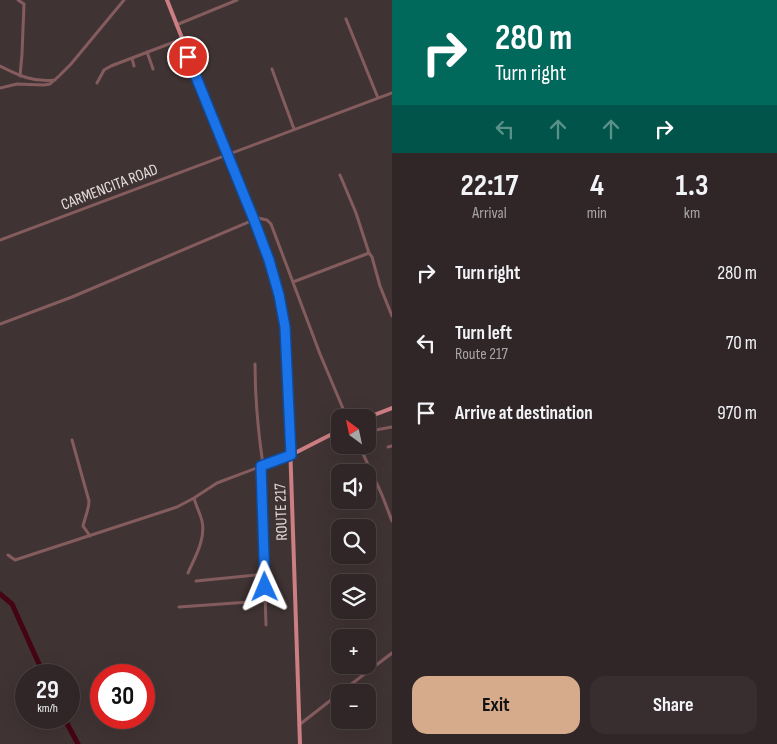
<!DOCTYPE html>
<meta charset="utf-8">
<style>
body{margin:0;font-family:"Sofia Sans Condensed",sans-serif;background:#382e2f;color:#f1f3f6;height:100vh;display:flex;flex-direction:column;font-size:19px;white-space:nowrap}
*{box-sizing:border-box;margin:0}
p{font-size:16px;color:#a8a5a7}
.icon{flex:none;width:28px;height:28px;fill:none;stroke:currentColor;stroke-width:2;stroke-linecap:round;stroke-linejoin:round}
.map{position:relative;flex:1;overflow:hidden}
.side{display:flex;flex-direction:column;background:#302627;width:385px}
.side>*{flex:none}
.guide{background:#00695c;color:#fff;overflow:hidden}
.needle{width:32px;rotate:327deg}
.controls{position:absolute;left:331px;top:409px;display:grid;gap:10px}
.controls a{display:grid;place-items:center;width:45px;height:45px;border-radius:10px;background:#302627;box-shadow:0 5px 20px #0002,0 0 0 1px #4b4344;font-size:25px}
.speed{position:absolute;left:15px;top:664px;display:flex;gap:10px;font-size:25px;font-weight:700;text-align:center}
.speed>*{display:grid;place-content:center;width:65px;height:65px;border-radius:50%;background:#302627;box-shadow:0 5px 20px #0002,0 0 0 1px #4b4344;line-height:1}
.speed small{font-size:12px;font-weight:400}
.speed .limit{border:8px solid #d22;background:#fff;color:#111}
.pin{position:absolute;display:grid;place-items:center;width:42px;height:42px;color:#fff;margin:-21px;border:2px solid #fff;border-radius:50%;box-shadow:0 1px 5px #0007}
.me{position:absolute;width:55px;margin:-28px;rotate:359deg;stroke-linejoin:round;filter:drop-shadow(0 0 4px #0008)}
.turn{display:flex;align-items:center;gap:18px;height:105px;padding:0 20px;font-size:22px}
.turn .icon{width:65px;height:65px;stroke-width:2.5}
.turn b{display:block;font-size:35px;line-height:42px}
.lanes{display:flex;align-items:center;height:48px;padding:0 20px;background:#0003;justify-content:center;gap:25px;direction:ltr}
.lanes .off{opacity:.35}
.eta{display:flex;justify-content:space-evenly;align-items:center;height:85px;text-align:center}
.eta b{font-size:30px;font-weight:700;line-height:35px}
.button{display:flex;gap:10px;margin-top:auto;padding:10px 20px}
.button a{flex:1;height:58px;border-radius:15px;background:#d6ab8b;color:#111;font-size:20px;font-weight:700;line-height:58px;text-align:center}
.button a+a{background:#382e2f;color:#f1f3f6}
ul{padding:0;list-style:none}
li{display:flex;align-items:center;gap:15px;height:70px;padding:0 20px}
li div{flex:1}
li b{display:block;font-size:19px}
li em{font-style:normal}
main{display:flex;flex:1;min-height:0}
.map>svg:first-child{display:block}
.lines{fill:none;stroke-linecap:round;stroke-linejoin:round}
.river{stroke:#440413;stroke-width:5}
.minor{stroke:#845c5e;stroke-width:3}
.major{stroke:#cd7e83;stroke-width:4}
.route-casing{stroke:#114b97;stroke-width:12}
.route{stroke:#1a73e8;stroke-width:9}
.labels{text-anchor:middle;stroke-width:5;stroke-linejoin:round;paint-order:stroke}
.street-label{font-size:16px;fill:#e5dddd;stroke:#403334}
</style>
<main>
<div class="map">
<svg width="392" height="744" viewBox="0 0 392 744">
<rect width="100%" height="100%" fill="#403334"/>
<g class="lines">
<path class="river" d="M0 594 12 604 44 675
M64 718 78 744"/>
<path class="minor" d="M18 0 24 4 22 54 20 76
M346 19 378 98
M176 25 237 0
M147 52 153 69
M132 58 182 39
M0 66C18 75 34 83 55 80
M272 69 294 129
M97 83 104 70 111 66 132 58 134 66
M0 88 17 84 44 85 50 84 59 76 71 64 124 0
M340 175 356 213 369 253 372 257 380 286 392 316
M0 240 392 93
M293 282 369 253
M0 324 72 297 258 218 267 220 271 224 320 354 347 418
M255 364C255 398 258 431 263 465
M370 431 392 427
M72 440 89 501C89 509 85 517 83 526L90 536
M359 445 382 495 392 521
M388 447 392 446
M261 466 266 625
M8 555 15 560 177 507 194 498 217 483 291 455
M188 573C195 557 206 539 202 521 200 513 196 506 194 498
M196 581 265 574
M179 607 264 601
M341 692 392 653
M299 725 340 693"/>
<path class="major" d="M167 0 254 220 269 260 279 295 285 327 288 382 300 744
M366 418 392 408
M291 455 340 430"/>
</g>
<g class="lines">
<defs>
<path id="route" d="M188 57 254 220 269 260 279 295 285 327 291 455 261 466 265 587"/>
</defs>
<use href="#route" class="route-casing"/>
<use href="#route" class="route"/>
</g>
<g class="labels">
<g class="street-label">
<text transform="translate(109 186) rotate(-21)" y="6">CARMENCITA ROAD</text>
<text transform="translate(280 512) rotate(-92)" y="6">ROUTE 217</text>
</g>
</g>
</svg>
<div class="controls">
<a><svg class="needle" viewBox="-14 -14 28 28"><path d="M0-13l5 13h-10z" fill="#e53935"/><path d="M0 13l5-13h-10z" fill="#a8a5a7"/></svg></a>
<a><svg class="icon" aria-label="sound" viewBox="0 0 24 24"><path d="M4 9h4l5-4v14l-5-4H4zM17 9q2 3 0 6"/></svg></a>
<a><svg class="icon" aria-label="search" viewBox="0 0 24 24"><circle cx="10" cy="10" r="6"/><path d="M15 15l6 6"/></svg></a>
<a><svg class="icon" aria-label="layers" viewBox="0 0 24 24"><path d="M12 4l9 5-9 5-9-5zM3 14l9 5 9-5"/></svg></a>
<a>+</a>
<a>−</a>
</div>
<div class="speed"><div>29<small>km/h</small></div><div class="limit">30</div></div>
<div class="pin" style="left:188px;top:57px;background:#d93025"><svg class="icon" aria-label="arrive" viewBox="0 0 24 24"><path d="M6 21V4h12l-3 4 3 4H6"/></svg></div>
<svg class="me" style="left:265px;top:587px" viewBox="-20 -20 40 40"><path d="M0-17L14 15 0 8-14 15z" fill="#1a73e8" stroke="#fff" stroke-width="4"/></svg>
</div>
<section class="side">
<div class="guide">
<div class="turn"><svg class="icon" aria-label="right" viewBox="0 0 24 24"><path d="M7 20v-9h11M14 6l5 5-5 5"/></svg><div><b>280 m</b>Turn right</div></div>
<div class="lanes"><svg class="icon off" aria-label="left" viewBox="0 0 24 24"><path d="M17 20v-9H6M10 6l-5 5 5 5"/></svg><svg class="icon off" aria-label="ahead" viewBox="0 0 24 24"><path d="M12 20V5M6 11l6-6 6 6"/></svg><svg class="icon off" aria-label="ahead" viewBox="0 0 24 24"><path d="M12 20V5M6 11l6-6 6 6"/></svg><svg class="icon" aria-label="right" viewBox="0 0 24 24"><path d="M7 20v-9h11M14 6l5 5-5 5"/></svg></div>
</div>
<div class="eta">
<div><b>22:17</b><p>Arrival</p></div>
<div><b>4</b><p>min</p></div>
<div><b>1.3</b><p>km</p></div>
</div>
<ul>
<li><svg class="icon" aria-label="right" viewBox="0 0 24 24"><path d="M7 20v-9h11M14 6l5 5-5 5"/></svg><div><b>Turn right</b></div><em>280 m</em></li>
<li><svg class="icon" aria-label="left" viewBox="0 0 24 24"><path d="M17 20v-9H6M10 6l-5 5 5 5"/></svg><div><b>Turn left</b><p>Route 217</p></div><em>70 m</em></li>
<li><svg class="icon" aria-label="arrive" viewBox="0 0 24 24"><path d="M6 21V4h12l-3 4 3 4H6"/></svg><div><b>Arrive at destination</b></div><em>970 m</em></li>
</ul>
<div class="button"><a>Exit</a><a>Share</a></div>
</section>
</main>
